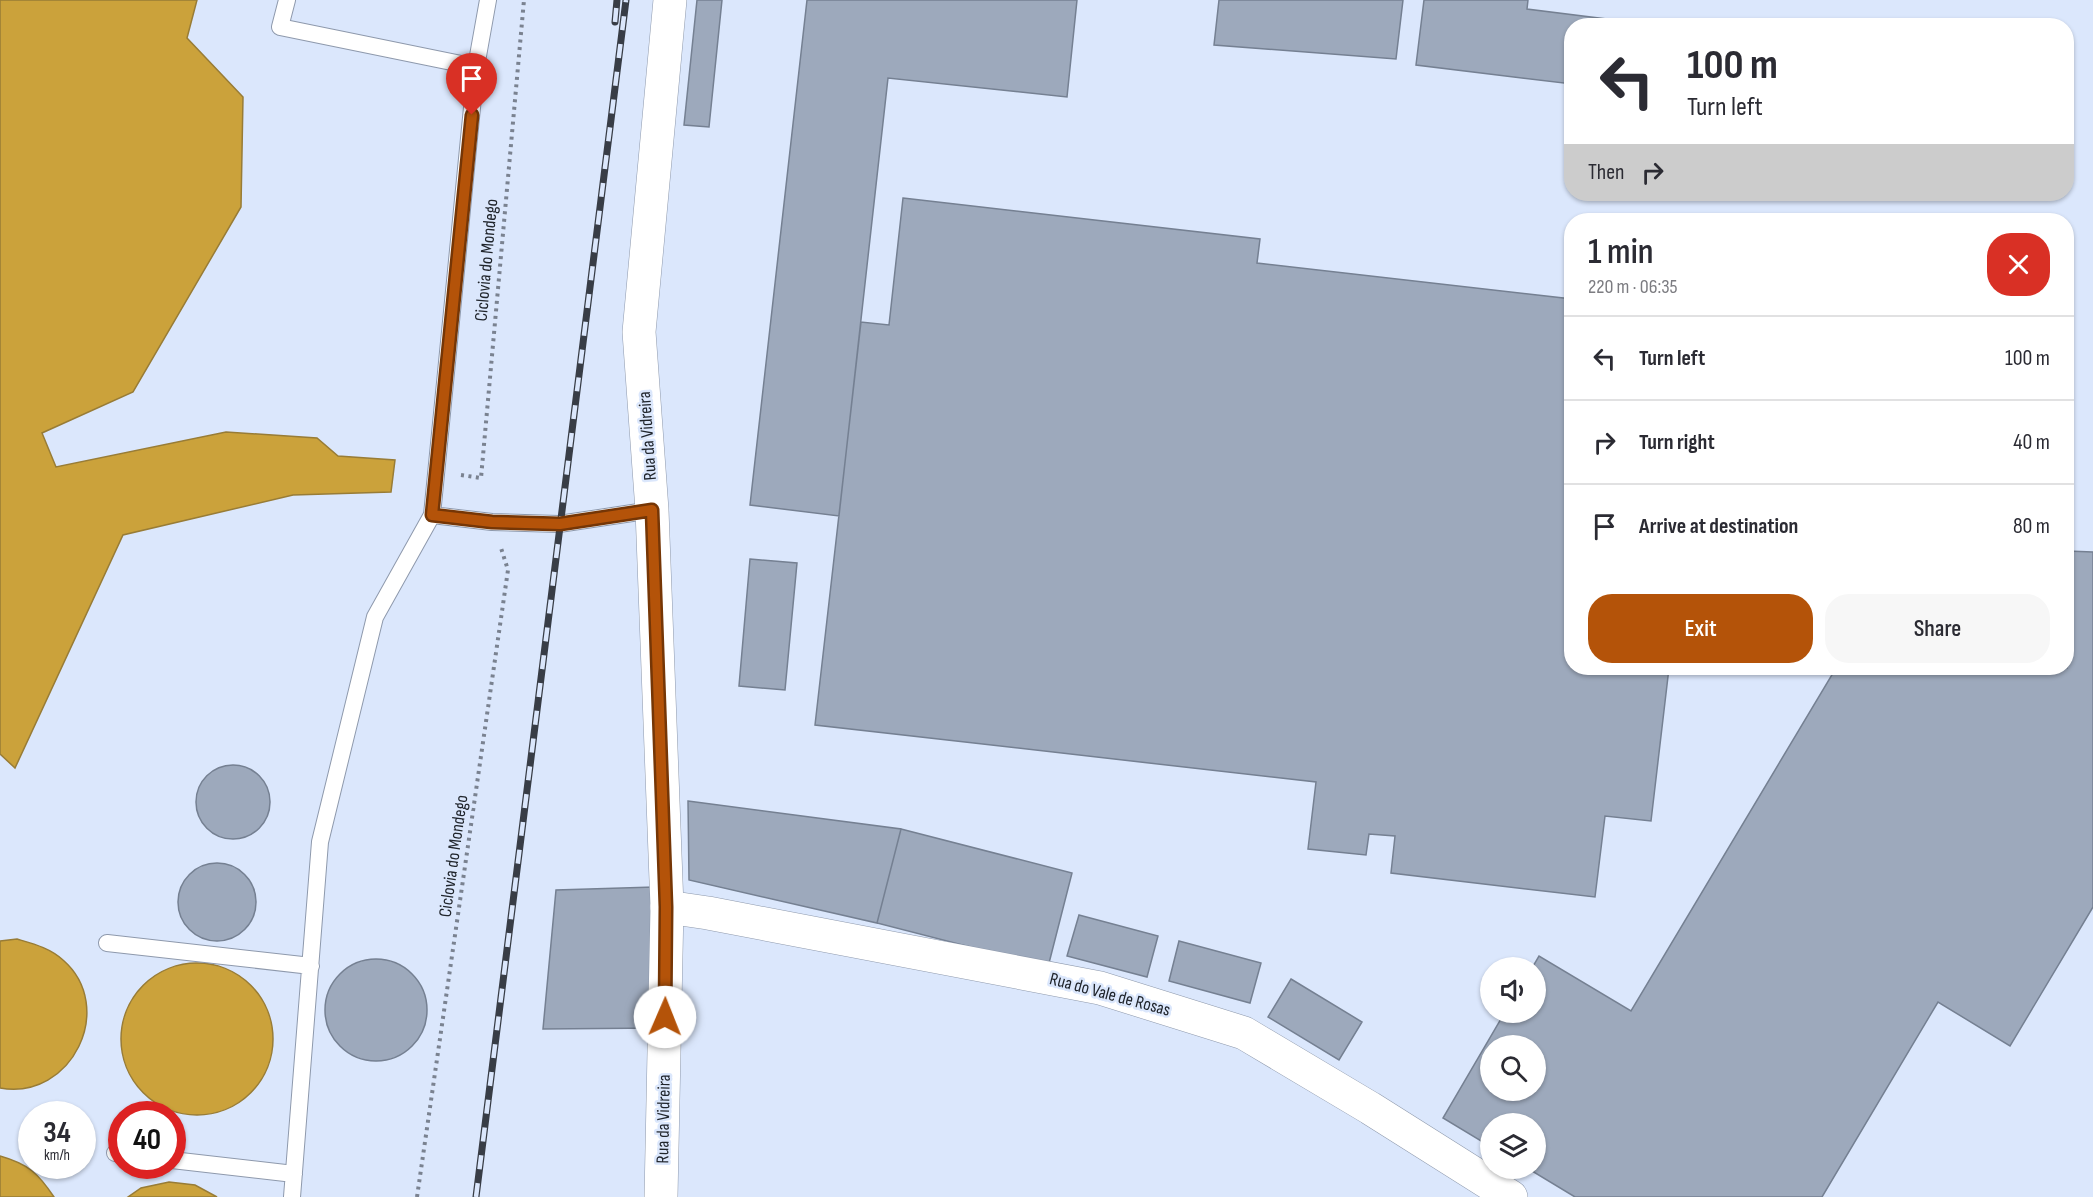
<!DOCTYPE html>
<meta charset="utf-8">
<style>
body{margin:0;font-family:"Sofia Sans Condensed",sans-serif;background:#f7f7f7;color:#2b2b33;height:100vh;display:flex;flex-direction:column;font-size:22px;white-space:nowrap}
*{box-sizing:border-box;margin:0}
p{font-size:20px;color:#7c7c81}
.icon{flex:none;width:33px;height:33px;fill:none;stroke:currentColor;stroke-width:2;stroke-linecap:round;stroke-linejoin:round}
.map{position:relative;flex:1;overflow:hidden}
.drawer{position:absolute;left:1564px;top:213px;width:510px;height:462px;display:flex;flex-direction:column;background:#fff;border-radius:24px;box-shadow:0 2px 4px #0004}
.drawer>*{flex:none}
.top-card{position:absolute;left:1564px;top:18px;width:510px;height:183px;border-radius:24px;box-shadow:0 2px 4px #0004;background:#fff;color:#2b2b33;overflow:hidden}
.fabs{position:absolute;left:1480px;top:957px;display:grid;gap:12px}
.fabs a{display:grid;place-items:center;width:66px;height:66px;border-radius:50%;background:#fff;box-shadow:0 2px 4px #0004;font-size:30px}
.speed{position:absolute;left:18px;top:1101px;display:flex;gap:12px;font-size:30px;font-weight:700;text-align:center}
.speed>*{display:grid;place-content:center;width:78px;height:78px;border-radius:50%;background:#fff;box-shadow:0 2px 4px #0004;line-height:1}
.speed small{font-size:15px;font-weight:400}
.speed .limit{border:9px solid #d22;background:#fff;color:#111}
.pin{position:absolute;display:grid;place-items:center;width:51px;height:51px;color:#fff;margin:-62px -26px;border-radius:50% 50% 50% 0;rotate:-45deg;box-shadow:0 0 6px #0007}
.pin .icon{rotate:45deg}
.me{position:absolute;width:66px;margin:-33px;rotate:1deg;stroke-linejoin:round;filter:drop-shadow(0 0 4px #0008)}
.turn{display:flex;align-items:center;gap:21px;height:126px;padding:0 24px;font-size:27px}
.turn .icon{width:78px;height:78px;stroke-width:2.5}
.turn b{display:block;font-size:42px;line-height:51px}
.then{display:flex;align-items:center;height:57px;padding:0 24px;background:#0003;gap:12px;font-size:22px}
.round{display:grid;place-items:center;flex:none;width:63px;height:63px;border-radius:24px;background:#f7f7f7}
.head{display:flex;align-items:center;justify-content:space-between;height:102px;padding:0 24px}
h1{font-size:36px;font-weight:600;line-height:45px}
.button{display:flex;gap:12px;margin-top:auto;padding:12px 24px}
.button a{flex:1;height:69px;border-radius:24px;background:#b45309;color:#fff;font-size:24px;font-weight:600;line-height:69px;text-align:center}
.button a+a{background:#f7f7f7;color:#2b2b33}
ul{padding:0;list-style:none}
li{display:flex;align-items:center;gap:18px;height:84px;padding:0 24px;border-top:2px solid #e1e1e2}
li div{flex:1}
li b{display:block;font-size:22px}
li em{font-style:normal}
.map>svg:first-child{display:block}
.water{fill:#cba23b;stroke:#987c36;stroke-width:1.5}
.building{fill:#9da9bc;stroke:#758092;stroke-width:1.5;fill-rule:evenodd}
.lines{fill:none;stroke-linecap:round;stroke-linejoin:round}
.lane-casing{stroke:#8e99ac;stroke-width:18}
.street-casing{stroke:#8e99ac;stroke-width:34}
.secondary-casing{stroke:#8e99ac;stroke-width:34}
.path{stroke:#7a8290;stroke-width:4;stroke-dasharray:3 4.5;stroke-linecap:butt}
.lane{stroke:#fff;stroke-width:16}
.street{stroke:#fff;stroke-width:33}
.secondary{stroke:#fff;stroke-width:33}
.rail-casing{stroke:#383d46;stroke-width:7}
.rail{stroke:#dbe7fc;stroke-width:4.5;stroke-dasharray:14;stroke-linecap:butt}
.route-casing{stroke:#753606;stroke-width:15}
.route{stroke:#b45309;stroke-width:10}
.labels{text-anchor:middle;stroke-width:5;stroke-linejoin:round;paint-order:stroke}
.street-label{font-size:18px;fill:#20252c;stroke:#dbe7fc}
</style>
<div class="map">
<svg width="2093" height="1197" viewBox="0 0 2093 1197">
<rect width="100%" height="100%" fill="#dbe7fc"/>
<path class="water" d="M0 0H197L187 38 243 97 241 207 133 392 42 433 56 467 226 432 317 438 338 456 395 460 391 492 293 495 123 535 15 768 0 754Z
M17 939C34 944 50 948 63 960 117 1007 72 1101 0 1088V941Z
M121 1039a76 76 0 1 1 152 0a76 76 0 1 1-152 0Z
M0 1156C28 1164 38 1173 54 1197H0Z
M169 1182 195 1185 217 1197H128L141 1188Z"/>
<path class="building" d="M697 0H722L709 127 684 125Z
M807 0H1077L1067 97 888 78 839 516 750 505Z
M1219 0H1403L1396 59 1214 45Z
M1424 0H1528L1527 9 1663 26H1572V84L1416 65Z
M903 198 1260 239 1257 263 1572 299V668H1669L1651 821 1605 816 1595 897 1391 873 1395 836 1369 834 1366 855 1308 849 1316 782 815 725 861 322 889 325Z
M2067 551 2093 552V907L2010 1046 1938 1002 1822 1197H1575L1527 1168H1536V1124H1491V1147L1443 1118 1505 1012H1536V968H1532L1539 956 1631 1011 1836 668H2067ZM1491 1046H1536V1090H1491Z
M750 559 797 563 785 690 739 686Z
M196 802a37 37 0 1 1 74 0a37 37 0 1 1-74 0Z
M688 801 901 829 877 923 689 880Z
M901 829 1072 873 1048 967 877 923Z
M178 902a39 39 0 1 1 78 0a39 39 0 1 1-78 0Z
M654 887 659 1028 543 1029 556 890Z
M1079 915 1158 936 1147 977 1067 956Z
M1179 941 1261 963 1250 1003 1169 981Z
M325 1010a51 51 0 1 1 102 0a51 51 0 1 1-102 0Z
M1291 979 1362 1022 1339 1060 1268 1017Z"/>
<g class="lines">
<defs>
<path id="lane" d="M287 0 280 27 476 67
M488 0 476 67 432 515 492 522 559 524 652 510
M107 943 311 966
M115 1153H122
M172 1160 294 1174
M292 1197 320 842 375 617 432 515"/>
<path id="street" d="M667 907 708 913 1100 988 1244 1033 1370 1108 1511 1197"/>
<path id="secondary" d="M661 1197 667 907 652 510 639 332 670 0"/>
</defs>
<use href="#lane" class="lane-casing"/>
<use href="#street" class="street-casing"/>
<use href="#secondary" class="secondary-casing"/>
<path class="path" d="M461 475 481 478 524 0
M417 1197 508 570 501 548"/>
<use href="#lane" class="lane"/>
<use href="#street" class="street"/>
<use href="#secondary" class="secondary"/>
<defs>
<path id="rail" d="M615 22 617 0
M476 1197 626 0"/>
</defs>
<use href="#rail" class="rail-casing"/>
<use href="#rail" class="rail"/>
</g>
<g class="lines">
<defs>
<path id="route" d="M472 115 432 515 492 522 560 524 652 510 666 907 665 1017"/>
</defs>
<use href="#route" class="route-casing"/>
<use href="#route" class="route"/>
</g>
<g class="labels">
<g class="street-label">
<text transform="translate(486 260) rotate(-85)" y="6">Ciclovia do Mondego</text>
<text transform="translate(647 436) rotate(-94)" y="6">Rua da Vidreira</text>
<text transform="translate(453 856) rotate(-82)" y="6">Ciclovia do Mondego</text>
<text transform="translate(1110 994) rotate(15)" y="6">Rua do Vale de Rosas</text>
<text transform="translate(663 1119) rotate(-89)" y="6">Rua da Vidreira</text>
</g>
</g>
</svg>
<div class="fabs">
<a><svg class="icon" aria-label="sound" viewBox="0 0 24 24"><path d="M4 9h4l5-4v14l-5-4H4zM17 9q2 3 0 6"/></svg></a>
<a><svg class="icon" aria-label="search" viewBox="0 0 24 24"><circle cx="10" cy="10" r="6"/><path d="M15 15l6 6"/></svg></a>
<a><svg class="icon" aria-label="layers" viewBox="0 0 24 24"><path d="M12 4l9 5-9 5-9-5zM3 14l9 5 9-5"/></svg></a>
</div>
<div class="speed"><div>34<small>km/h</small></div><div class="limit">40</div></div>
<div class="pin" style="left:472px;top:115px;background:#d93025"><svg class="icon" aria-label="arrive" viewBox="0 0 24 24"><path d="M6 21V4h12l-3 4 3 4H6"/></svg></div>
<svg class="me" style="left:665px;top:1017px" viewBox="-20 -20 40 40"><circle r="19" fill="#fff"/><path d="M0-13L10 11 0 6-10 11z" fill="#b45309"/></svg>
<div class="top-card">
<div class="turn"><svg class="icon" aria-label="left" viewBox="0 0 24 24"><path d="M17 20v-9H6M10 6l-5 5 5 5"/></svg><div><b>100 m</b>Turn left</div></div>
<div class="then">Then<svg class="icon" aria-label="right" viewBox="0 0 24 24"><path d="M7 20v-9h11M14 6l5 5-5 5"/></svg></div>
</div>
<section class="drawer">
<div class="head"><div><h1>1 min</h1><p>220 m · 06:35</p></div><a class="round" style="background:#d93025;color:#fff"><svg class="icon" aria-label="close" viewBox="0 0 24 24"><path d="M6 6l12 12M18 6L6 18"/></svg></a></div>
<ul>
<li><svg class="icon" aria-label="left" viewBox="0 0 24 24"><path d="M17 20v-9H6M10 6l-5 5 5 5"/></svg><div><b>Turn left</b></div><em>100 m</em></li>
<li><svg class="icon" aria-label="right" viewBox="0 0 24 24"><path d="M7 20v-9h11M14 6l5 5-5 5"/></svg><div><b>Turn right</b></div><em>40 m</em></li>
<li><svg class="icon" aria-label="arrive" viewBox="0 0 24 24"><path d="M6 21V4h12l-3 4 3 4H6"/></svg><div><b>Arrive at destination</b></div><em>80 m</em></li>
</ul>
<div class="button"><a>Exit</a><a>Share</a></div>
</section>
</div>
